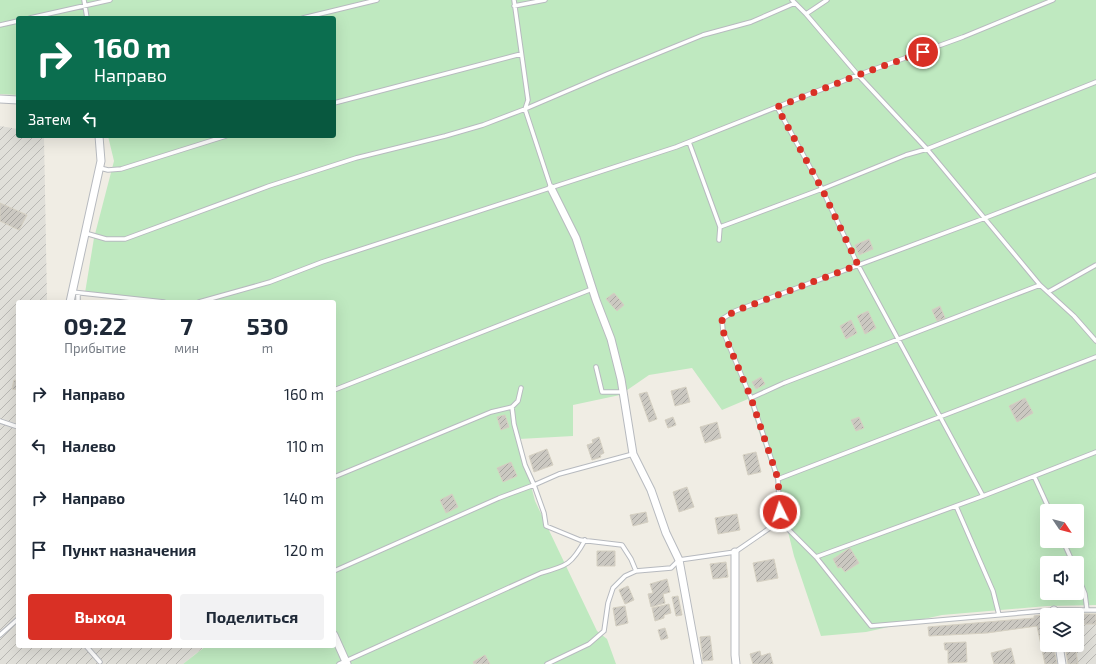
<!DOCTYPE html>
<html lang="ru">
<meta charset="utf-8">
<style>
body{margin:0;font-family:"Exo 2",sans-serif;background:#f2f2f3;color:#1f2937;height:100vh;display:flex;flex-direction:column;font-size:15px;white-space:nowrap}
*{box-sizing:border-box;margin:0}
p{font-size:13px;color:#747a83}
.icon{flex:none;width:22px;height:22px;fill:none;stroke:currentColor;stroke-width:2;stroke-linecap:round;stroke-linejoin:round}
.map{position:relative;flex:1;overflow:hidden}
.details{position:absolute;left:16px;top:300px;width:320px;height:348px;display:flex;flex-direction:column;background:#fff;border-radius:4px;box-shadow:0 4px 16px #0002}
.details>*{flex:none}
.banner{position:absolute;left:16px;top:16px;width:320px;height:122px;border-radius:4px;box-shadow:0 4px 16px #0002;background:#0b6e4f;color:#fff;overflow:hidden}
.needle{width:26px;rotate:125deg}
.buttons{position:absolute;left:1040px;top:504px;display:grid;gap:8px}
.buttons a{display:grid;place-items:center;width:44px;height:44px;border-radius:4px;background:#fff;box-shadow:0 4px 16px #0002;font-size:20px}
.pin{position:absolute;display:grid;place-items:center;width:34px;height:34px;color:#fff;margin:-17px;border:2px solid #fff;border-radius:50%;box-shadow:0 1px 4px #0007}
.me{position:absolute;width:44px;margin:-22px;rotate:356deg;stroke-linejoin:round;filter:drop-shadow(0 0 3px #0008)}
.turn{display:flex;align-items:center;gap:14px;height:84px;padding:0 12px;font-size:18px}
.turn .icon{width:52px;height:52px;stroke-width:2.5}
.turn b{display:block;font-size:28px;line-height:34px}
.then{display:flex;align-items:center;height:38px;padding:0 12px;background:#0003;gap:8px;font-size:15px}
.eta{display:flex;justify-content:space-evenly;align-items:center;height:68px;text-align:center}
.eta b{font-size:24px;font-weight:700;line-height:28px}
.button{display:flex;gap:8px;margin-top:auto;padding:8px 12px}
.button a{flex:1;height:46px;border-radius:4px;background:#d93025;color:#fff;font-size:16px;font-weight:700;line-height:46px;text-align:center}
.button a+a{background:#f2f2f3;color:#1f2937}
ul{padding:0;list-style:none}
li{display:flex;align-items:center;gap:12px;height:52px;padding:0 12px}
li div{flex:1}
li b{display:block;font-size:15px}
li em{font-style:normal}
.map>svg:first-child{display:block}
.industrial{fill:url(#industrial-furrows)}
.garden{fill:#bfe9c0;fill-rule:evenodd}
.building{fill:url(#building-hatch);stroke:#d5d0c2}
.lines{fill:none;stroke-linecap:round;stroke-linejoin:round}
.service-casing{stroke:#b7babf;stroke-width:5.5}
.minor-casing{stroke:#b7babf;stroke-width:9}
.service{stroke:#fff;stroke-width:3.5}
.minor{stroke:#fff;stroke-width:7}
.route{stroke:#d93025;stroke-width:7;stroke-dasharray:0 12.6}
</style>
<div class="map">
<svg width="1096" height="664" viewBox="0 0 1096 664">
<defs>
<pattern id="industrial-furrows" width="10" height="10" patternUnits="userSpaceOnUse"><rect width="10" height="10" fill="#e0dfd9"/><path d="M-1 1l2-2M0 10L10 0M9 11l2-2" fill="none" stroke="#b9b8b4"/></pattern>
<pattern id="building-hatch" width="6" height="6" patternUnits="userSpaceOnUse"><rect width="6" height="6" fill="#cbc8c1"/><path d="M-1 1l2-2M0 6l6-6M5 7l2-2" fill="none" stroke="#a8a6a1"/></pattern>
</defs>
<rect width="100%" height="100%" fill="#f0ede4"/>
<path class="industrial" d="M0 126 18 129V136H44L47 301 59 302H18V646H205L183 664H0Z
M1077 624H1096V664H1078L1075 645H1077Z"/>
<path class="garden" d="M0 0H1096V605L1047 606 942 615 866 632 821 636 794 556 775 479 748 399 722 410 692 368 649 375 620 395 573 405V436L519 439 535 501 597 631 607 639 616 664H183L206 646H334V302H149L85 293 94 238 114 161 108 136H334V18H18V95L0 94ZM1047 511H1077V541H1047ZM1047 563H1077V593H1047Z"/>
<path class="building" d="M0 203 27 215 19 230 0 221Z
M869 239 873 249 859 255 855 245Z
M614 293 624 305 617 311 606 299Z
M940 306 945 318 937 321 932 310Z
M868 311 876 328 865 334 857 316Z
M851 320 857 333 846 339 840 326Z
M761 377 765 384 756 389 752 382Z
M14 380 18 381V390L12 389Z
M686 387 690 402 675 406 671 391Z
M647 392 657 419 649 422 639 394Z
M1025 398 1033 413 1017 422 1009 406Z
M505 415 509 427 501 430 497 417Z
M673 417 676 425 668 428 665 420Z
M859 417 864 428 856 431 851 420Z
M717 422 721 438 705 443 700 427Z
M599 437 604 453 600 455 601 457 592 460 587 445 593 443 592 440Z
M547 449 553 465 534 472 529 456Z
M756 452 761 472 748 475 743 455Z
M511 462 517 476 503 482 497 468Z
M687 487 694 507 679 512 673 492Z
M452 494 458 507 446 513 440 500Z
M646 512 648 522 633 526 630 515Z
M737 514 740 530 718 534 715 518Z
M850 548 859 563 845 572 841 567 838 568 833 559Z
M597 551H615V566H597Z
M774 559 778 578 757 582 753 563Z
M726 562 728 577 713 579 710 564Z
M667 579 670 592 663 594 665 603 651 607 648 594 653 593 650 584Z
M628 586 634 600 625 604 619 590Z
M678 596 682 615 676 616 672 597Z
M669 604 671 613 664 615V618L655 621 652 608Z
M625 606 628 623 616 626 613 608Z
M1046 614 1047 645H1053L1057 664H1045L1037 626 987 633 929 636 928 627 1034 618V616Z
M1064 614H1096V624H1077V615Z
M665 628 668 638 661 640 658 630Z
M710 636 713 660 703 661 700 637Z
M966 642 967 662 948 663V650H945L944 643Z
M1065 645H1075L1078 664H1068Z
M1011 648 1015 664H994L991 653Z
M760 651 761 656 770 653 773 664H753L750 654Z
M485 655 490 664H474L473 662Z"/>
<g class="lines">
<defs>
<path id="service" d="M84 0 87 18
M514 0 528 100 525 109 551 188
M792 0 806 14 858 75 927 149 1040 285 1074 316 1096 341
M514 6 545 0
M806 14 827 0
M30 18 110 0
M303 18 377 0
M0 25 18 21
M334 103 521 54
M777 107 822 189 858 265 983 496
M689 142 720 227 719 240
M100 168 108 170 121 169 226 136
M720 227 822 189 906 155 927 149 1096 82
M85 233 106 239H125L269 186 356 158 445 136 483 125 525 109 607 74 703 35 751 22 795 3
M72 292 164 302
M1048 292 1096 265
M78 293V302
M199 302 270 282 322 262 676 147 858 75 963 37 1053 0
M596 367 602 392H623
M334 390 592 289
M751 398 784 383 1040 285
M512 407 518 401 521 388
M0 421 18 427
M1034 476 1050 511
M334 477 491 412 512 407 514 424 525 465 534 485 544 513 546 526 580 540 622 545 631 559 636 571
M778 479 1096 357
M956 506 993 591 999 615
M780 521 778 479 751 398 723 331 722 319 735 311 985 218 1096 175
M1063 541 1073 563
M816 557 983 496 1096 452
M334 571 499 498 534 485 559 474 633 454
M1077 574 1085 594 1087 610
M0 635 18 619
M86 646 100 662
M339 664 541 573C567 566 572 564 585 540
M547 664 589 644 604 631 608 603 613 588 625 576 636 571 671 568 679 560 735 552 780 521 816 557 871 626 1054 610H1096"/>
<path id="minor" d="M0 99 18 100
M551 188 576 238 596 300 611 339 621 379 633 454 651 490 666 533 679 560 698 664
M70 302 101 161 99 136
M735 552V655L736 664
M1054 610 1055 615
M334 635 347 664
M1059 645 1062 664"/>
</defs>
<use href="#service" class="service-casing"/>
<use href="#minor" class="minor-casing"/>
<use href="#service" class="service"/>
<use href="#minor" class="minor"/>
</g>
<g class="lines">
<path class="route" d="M780 512 778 479 751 398 723 331 722 319 735 311 858 265 822 189 777 107 858 75 923 52"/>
</g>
</svg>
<div class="buttons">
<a><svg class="needle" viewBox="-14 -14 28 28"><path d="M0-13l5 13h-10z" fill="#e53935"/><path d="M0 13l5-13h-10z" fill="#747a83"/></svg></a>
<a><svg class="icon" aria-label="sound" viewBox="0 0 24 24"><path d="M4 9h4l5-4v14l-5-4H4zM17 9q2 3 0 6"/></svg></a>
<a><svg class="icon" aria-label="layers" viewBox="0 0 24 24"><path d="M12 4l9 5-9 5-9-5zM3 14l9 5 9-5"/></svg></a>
</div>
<div class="pin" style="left:923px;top:52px;background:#d93025"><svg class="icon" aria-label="arrive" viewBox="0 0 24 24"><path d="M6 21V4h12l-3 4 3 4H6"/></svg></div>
<svg class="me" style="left:780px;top:512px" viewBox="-20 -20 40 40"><circle r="17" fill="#d93025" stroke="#fff" stroke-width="3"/><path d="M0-11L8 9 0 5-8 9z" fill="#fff"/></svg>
<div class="banner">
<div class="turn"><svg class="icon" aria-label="right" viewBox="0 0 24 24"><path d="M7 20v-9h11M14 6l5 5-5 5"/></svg><div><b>160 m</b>Направо</div></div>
<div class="then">Затем<svg class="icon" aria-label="left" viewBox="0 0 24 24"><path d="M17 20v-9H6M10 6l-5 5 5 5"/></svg></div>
</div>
<section class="details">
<div class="eta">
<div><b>09:22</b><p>Прибытие</p></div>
<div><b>7</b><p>мин</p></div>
<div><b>530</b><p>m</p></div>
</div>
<ul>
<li><svg class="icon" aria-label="right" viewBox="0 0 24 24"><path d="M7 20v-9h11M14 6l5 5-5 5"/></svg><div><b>Направо</b></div><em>160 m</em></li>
<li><svg class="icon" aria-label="left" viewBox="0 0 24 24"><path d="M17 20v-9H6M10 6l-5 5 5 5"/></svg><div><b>Налево</b></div><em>110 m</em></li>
<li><svg class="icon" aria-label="right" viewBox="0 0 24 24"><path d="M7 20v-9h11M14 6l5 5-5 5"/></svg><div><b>Направо</b></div><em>140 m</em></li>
<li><svg class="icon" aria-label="arrive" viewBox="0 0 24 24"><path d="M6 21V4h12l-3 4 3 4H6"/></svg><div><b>Пункт назначения</b></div><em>120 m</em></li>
</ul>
<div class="button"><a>Выход</a><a>Поделиться</a></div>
</section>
</div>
